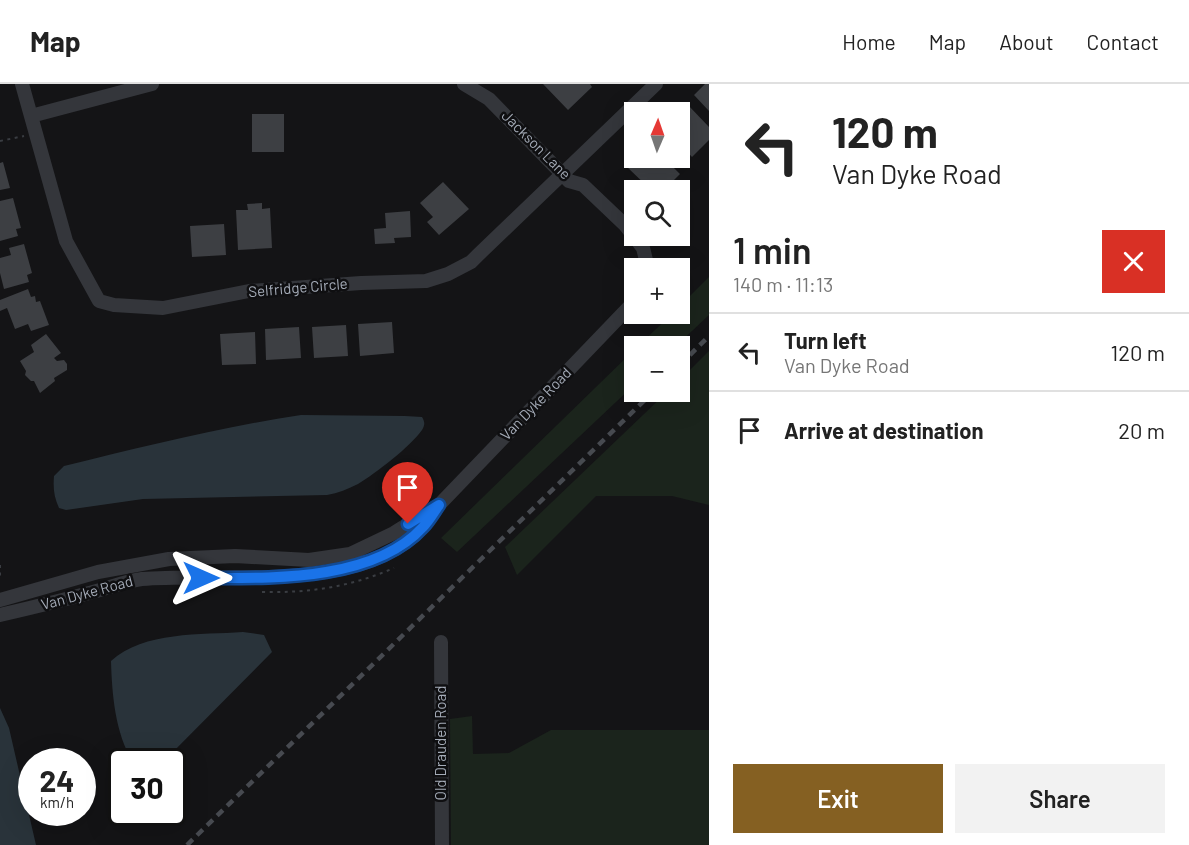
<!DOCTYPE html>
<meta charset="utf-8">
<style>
body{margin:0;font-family:Barlow,sans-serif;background:#f2f2f2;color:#222;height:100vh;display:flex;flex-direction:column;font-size:22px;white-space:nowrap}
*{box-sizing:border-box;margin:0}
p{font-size:20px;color:#767676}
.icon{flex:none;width:33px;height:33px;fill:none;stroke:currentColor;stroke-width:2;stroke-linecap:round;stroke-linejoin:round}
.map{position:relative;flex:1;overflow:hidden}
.sheet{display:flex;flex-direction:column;background:#fff;width:480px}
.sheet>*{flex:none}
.hud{background:#fff;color:#222;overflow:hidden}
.needle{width:39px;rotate:2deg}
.controls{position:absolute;left:624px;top:18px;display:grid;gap:12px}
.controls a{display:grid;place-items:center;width:66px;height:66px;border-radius:0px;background:#fff;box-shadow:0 6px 24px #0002;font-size:30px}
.speed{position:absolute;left:18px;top:664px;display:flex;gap:12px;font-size:30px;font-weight:700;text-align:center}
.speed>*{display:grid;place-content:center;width:78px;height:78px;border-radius:50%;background:#fff;box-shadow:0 6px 24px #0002;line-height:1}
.speed small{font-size:15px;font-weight:400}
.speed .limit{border:3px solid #111;border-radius:9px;background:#fff;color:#111}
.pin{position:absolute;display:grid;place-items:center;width:51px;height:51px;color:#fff;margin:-62px -26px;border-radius:50% 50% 50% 0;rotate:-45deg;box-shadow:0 0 6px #0007}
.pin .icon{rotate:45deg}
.me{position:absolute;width:66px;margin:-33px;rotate:90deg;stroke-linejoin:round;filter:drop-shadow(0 0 4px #0008)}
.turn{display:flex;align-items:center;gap:21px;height:126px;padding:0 24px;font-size:27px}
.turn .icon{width:78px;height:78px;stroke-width:2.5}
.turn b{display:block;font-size:42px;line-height:51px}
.round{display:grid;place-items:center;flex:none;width:63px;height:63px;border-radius:0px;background:#f2f2f2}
.overview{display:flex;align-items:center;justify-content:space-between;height:102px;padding:0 24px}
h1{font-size:36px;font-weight:600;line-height:45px}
.cta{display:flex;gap:12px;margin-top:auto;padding:12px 24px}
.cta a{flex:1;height:69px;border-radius:0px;background:#856022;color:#fff;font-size:24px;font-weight:600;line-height:69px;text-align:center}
.cta a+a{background:#f2f2f2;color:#222}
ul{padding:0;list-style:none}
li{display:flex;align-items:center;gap:18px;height:78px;padding:0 24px;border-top:2px solid #e0e0e0}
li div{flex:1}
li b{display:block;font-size:22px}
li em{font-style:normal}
header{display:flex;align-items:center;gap:36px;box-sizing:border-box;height:84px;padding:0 30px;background:#fff;border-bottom:2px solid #e0e0e0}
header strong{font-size:28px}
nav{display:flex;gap:33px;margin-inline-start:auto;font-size:21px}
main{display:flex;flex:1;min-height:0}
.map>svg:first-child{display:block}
.green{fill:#1b241c}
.water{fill:#29333a}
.building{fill:#3d3f43}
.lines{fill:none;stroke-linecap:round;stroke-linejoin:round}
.path{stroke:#3a3d42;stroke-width:2;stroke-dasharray:3 4.5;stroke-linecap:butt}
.minor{stroke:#34363b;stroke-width:14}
.rail{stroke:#474a50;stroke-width:4.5;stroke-dasharray:8 6;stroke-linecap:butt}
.route-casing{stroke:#114b97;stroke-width:15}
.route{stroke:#1a73e8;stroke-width:10}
.labels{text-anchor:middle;stroke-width:5;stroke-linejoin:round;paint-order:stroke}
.street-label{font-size:15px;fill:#a4abb7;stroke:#0f0f11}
</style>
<header>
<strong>Map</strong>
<nav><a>Home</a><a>Map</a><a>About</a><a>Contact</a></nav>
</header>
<main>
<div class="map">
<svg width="709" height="761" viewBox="0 0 709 761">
<rect width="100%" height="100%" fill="#141416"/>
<path class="green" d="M709 193V231L676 262H638L672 230H680V222Z
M634 266V301L457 468 441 454Z
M709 267V421L672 412H596L517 491 505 463 667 308H680V296Z
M472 632 473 670 509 669 551 646H709V761H451L450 635Z"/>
<path class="water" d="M301 331 405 332 422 333C425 338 425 341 422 346 410 363 376 389 358 400 348 405 338 409 327 411L143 415 66 426 59 424C54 413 53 404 54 392L64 382C142 363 221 343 301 331Z
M243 548 264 551 272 568 163 678H133C115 649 112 610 111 577 144 547 201 551 243 548Z
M0 624 9 644 36 761H0Z"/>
<path class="building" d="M543 0H590L592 3 568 26Z
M705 0H709V27L694 11Z
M688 21 709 43V56L692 73 680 60V29Z
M252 30H284V68H252Z
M634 74H666L665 75 680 90 664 106H651L626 82Z
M3 78 10 104 0 106V79Z
M443 98 469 125 439 151 427 138 433 133 420 119Z
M13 114 21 144 16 145 18 152 0 157V117Z
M262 119V125L270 124 272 164 238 166 236 126H248L247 120Z
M410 127 411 153 394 154 395 159 375 160 374 145 386 144 385 129Z
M224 140 226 171 192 173 190 142Z
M24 160 32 189 27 191 29 198 4 205 0 189V174L11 171 9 164Z
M28 205 31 213 35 212 36 218 40 217 49 241 31 247 28 240 15 245 7 224 0 227V216Z
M392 238 394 269 360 272 358 240Z
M346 241 348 272 314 274 312 243Z
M299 243 301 274 266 276 265 245Z
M255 248 256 280 222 281 220 250Z
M46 250 61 269 54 274 57 277 64 276 67 280V286L54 294 55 297 40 309 34 297H31L25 291 26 287 20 277 34 268 31 261Z"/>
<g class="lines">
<path class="path" d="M0 57 24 52
M0 481V493
M262 508C310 509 350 503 394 484"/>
<path class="minor" d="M22 0 66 157 99 217 114 221 163 224 249 207 361 199 426 197 448 190 471 178 478 171 656 0
M464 0 489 15 569 97 583 101 625 141 643 164 648 184
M31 32 152 0
M0 516 98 488 169 475 235 472 309 476 350 470 394 449 435 423
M0 531C30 524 60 517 89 509 106 505 125 497 142 495 224 488 362 511 423 443 429 437 434 428 439 421L629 223 634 220
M441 558 442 761"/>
<path class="rail" d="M680 281 709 252
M187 761 653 308"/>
</g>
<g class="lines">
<defs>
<path id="route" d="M201 494C269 494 373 498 423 443 429 437 434 428 439 421L408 440"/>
</defs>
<use href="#route" class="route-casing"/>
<use href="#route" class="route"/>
</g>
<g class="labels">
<g class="street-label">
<text transform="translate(536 61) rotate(45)" y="5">Jackson Lane</text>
<text transform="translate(298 204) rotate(-5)" y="5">Selfridge Circle</text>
<text transform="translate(536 320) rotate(-46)" y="5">Van Dyke Road</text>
<text transform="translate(87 509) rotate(-15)" y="5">Van Dyke Road</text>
<text transform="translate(441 659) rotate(-90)" y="5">Old Drauden Road</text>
</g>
</g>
</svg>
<div class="controls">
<a><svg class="needle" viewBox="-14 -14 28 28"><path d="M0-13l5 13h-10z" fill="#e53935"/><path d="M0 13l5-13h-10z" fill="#767676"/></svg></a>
<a><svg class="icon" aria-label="search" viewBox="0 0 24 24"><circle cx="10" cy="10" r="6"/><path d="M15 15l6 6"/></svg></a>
<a>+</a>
<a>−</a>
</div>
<div class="speed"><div>24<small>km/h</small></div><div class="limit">30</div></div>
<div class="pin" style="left:408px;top:440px;background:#d93025"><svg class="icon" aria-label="arrive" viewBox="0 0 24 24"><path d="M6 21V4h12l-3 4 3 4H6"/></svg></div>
<svg class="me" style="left:201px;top:494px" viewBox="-20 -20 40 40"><path d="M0-17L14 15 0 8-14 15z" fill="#1a73e8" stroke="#fff" stroke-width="4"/></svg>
</div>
<section class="sheet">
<div class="hud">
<div class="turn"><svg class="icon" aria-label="left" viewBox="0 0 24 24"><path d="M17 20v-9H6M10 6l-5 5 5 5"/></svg><div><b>120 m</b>Van Dyke Road</div></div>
</div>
<div class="overview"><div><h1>1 min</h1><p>140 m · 11:13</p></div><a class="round" style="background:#d93025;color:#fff"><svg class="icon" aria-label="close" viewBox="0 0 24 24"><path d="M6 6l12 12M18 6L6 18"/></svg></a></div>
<ul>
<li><svg class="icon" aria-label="left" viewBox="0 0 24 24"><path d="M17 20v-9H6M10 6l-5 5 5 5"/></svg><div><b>Turn left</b><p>Van Dyke Road</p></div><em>120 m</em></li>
<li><svg class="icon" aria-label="arrive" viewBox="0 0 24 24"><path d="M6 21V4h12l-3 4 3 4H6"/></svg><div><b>Arrive at destination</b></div><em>20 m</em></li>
</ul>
<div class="cta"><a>Exit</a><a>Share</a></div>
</section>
</main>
